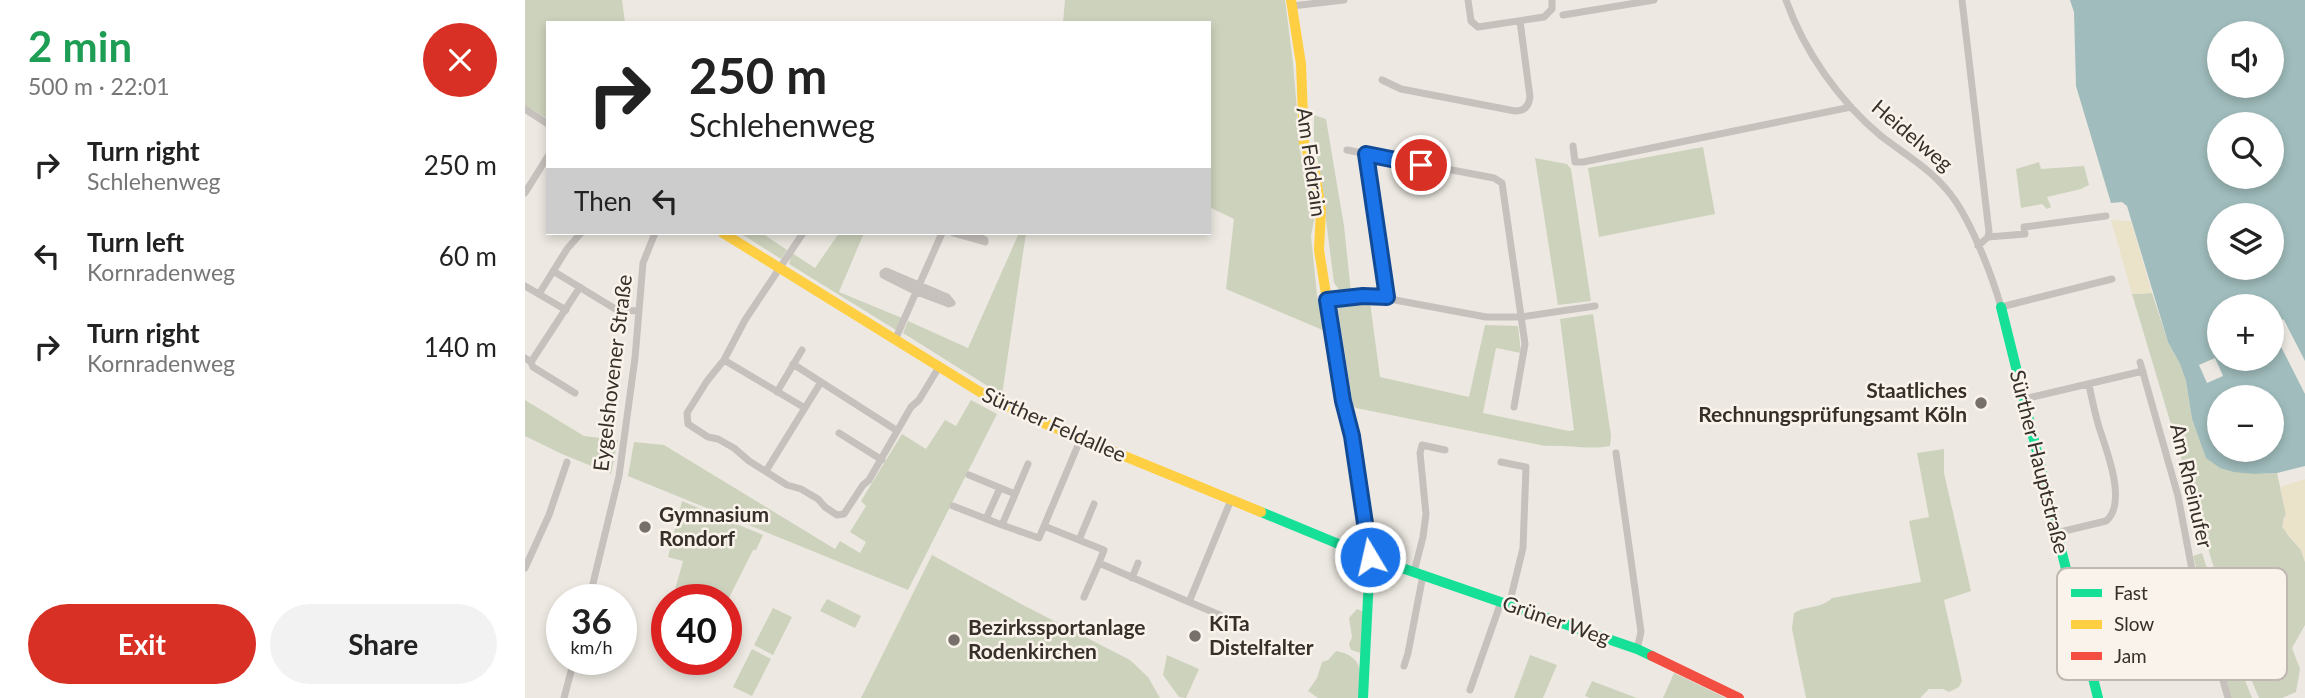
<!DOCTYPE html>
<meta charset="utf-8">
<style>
body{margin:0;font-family:Lato,sans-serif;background:#f2f2f2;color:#222;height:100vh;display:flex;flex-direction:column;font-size:26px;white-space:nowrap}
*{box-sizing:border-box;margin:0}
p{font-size:23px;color:#767676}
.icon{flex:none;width:38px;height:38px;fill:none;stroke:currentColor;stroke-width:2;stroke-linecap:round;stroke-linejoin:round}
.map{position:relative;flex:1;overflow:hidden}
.drawer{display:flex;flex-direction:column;background:#fff;width:525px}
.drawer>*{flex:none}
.banner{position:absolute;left:21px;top:21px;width:665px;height:214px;border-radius:0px;box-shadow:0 4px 10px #0003;background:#fff;color:#222;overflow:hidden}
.tools{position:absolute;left:1682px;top:21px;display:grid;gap:14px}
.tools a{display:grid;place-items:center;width:77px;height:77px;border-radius:50%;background:#fff;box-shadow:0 4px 10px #0003;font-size:35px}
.speed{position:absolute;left:21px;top:584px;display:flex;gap:14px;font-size:35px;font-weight:700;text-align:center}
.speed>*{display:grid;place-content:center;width:91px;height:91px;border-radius:50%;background:#fff;box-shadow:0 4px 10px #0003;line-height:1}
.speed small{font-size:18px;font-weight:400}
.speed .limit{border:10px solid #d22;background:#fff;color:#111}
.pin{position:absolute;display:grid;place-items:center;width:60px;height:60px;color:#fff;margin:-30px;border:4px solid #fff;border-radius:50%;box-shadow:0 2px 7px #0007}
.me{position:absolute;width:77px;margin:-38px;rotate:351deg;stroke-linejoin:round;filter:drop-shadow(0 0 5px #0008)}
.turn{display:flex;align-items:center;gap:24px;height:147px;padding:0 28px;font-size:32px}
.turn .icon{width:91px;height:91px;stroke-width:2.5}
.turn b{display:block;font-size:49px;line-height:60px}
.then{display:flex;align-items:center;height:66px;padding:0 28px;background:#0003;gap:14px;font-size:26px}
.round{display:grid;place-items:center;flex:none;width:74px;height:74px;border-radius:37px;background:#f2f2f2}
.headline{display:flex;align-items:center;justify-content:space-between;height:119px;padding:0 28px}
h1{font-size:42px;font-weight:700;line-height:52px;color:#1e9e55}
.action{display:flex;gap:14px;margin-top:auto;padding:14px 28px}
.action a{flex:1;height:80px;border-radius:42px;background:#d93025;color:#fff;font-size:28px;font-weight:700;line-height:80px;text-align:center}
.action a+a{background:#f2f2f2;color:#222}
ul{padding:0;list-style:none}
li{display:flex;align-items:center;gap:21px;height:91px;padding:0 28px}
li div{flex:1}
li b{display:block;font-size:26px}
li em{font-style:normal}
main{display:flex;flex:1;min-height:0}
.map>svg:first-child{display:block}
.green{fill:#cdd2bd}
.sand{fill:#ebe2ca}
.water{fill:#a0bcbc;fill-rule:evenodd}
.pier{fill:#ede9e2}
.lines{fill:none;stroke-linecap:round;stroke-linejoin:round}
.street{stroke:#c6c1bc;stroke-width:7}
.fast{stroke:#16e098;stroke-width:10}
.slow{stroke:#ffcf43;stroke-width:10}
.jam{stroke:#f24e42;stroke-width:10}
.route-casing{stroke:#114b97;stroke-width:18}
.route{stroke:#1a73e8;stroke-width:12}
.poi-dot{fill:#77706a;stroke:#f9f3eb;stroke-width:2.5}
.labels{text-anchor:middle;stroke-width:5;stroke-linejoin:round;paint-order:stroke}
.street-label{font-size:21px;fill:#372f2a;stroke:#f9f3eb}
.poi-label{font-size:21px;font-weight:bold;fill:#372f2a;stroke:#f9f3eb;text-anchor:start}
.key{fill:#f9f3eb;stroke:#bfb8b1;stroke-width:2}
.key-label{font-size:19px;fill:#372f2a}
</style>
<main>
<section class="drawer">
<div class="headline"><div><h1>2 min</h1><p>500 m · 22:01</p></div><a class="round" style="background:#d93025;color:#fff"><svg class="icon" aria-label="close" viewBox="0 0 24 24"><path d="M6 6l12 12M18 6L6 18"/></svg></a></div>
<ul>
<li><svg class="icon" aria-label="right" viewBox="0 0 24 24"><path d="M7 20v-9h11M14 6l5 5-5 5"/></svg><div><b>Turn right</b><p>Schlehenweg</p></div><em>250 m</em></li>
<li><svg class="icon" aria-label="left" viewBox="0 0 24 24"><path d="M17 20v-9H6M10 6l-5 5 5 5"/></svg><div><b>Turn left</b><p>Kornradenweg</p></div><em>60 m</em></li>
<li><svg class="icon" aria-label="right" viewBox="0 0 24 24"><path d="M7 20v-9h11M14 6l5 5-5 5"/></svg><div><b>Turn right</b><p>Kornradenweg</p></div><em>140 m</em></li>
</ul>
<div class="action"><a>Exit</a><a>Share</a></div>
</section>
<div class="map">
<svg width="1780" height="698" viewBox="0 0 1780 698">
<rect width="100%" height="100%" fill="#ede9e2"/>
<path class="green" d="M0 0H97L100 23H23V119L0 105Z
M540 0H760L768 63 776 158 785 176 791 210 786 236 792 295 800 331 701 289 709 219 684 207V23H538Z
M789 115 801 119 819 226 826 292H816L809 283 795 173 789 140Z
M1178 147 1190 214 1074 237 1063 168Z
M1010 158 1042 164 1046 169 1066 301 1033 305Z
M1514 162 1516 169 1559 166 1564 185 1556 189 1522 197 1526 207 1522 209 1517 204 1496 208 1491 169Z
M215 233H237L262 250 256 259Z
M314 233H339L314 292 377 318 371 330 264 264 267 253 290 268Z
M494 233H501L477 395 378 333 383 321 443 348Z
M1627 293 1643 342 1655 364 1661 381 1667 419 1682 458 1730 474 1752 473 1761 514 1758 520 1762 534 1776 550 1780 562V625L1767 648 1775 669 1771 692 1757 698H1734L1712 645 1607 294Z
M845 302 855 377 944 397 960 325 993 326 996 353 971 348 958 413 1044 431 1049 430 1035 319 1068 314 1086 436 1085 446C1064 450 1042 445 1020 446L831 408 828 405 813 310 815 303Z
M0 400 59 436 93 440 86 474 37 454 0 436Z
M446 400 472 414 383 590 103 476 109 442 139 445 310 549 315 541 335 553 341 542 325 532 341 506 336 501 377 434 401 449 420 420 431 426Z
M1419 449V473L1446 591 1419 600 1437 681 1434 687 1424 692 1418 689H1404L1395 698H1281L1267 629 1269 613C1282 605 1296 609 1307 598L1396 582 1384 521 1404 517 1392 453Z
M157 501 238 535 231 550H228L201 604V600H161L148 597 158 561 143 557Z
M1677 553 1705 642 1727 698H1706L1668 556Z
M407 555 496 604 605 660 623 677 635 698H336Z
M302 599 336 616 330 628 295 611Z
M248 608 267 617 248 655 229 645Z
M832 609 841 613 836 653 826 650 824 644 827 637 824 618Z
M227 649 246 659 227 696 208 687Z
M811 651C840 657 836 673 834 698H793L783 691 792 678 797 662 803 660Z
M642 655 674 669 661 698 654 697 638 675Z
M1005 655 1032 665 1018 698H989Z
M1149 673 1201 698H1138Z
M1067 681 1112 698H1065L1060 696Z"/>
<path class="sand" d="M1586 220 1606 221 1627 293 1607 294Z
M1780 479V562L1776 550 1757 527 1761 514 1755 487Z"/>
<path class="water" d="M1545 0H1780V361L1759 320 1751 317 1747 320 1746 306H1694V359H1746L1747 329 1780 394V466L1752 473 1730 474 1709 472 1695 468 1681 458 1667 419 1661 381 1655 364 1643 342 1602 206 1597 202 1586 203 1551 86 1549 12ZM1694 33H1746V86H1694ZM1694 124H1746V177H1694ZM1694 215H1746V268H1694ZM1694 397H1746V450H1694Z"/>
<path class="pier" d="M1690 358 1698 376 1682 383 1674 365Z"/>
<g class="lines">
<path class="street" d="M943 0 946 21 953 27 1019 17 1027 9V0
M1261 0C1279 51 1314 101 1356 136 1378 153 1404 168 1422 190 1444 215 1467 275 1476 307L1587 279
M1437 0 1464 232 1463 237 1453 246
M767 6 819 0
M1038 15 1129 0
M857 80 876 89 990 111C999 111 1004 106 1005 97L995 21
M0 109 23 124
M1048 146 1050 162H1058L1326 107
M822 150 969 178 977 183 1000 344 989 407
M841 154 862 297
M0 193 23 156
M278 233 220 320 199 360 182 381 162 413 163 424 183 437 193 439 209 448 224 461 262 485 276 489 293 499 300 507 312 515 319 514 338 485 344 480 386 407 394 400 414 367
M428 233 460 242V240L446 233
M1463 237 1500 234 1499 227 1581 216
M28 271 92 310 114 311
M361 271 422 297 427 303 424 304 392 292 358 275V273Z
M0 286 41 310
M14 294 42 249 56 233
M802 300 854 297 961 317H996L1070 306
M370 340 417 233
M0 358 6 362 8 367 50 393
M199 360 280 408
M6 362 55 287
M1615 362 1653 496 1668 575 1703 698
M268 364 296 382
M252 392 277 350
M1499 399 1618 371
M314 433 357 460
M1091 453 1116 632 1112 649
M976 462 1001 467 998 548 984 605
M503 464 477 525 514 538 556 438
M241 471 296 382 371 430
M444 475 490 494
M428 506 477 525
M461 519 475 488
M519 526 579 550 574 563 664 602
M1531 533 1581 521C1603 503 1581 449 1574 427 1570 414 1567 399 1564 385
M554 540 569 504
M0 568 24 515 42 462
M889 572 898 537 901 514 895 453 897 445 920 450
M607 578 613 563
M559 597 574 563
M64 600 94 476 110 358 118 263 130 233
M695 615 664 602 706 500
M879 666 883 653 898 575
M945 690 976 602
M39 698 49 660"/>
<path class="fast" d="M1476 307 1573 698
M808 338 818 401 827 436 845 557 838 698
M736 512 845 557 1112 649 1127 656"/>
<path class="slow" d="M766 0 776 64 779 143 790 172 796 210 794 250 808 338
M198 233 455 392 499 415 736 512"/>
<path class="jam" d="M1127 656 1214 698"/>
</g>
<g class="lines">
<defs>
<path id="route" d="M845 557 827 436 818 401 802 300 838 296 862 297 841 154 896 165"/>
</defs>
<use href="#route" class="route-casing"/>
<use href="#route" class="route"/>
</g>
<g class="poi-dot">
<circle cx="1456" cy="403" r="7"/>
<circle cx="120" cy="527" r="7"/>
<circle cx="670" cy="636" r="7"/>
<circle cx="429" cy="640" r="7"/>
</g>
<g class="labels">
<g class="street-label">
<text transform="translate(1387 136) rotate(40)" y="7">Heidelweg</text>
<text transform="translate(786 162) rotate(82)" y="7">Am Feldrain</text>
<text transform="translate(88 373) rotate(-83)" y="7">Eygelshovener Straße</text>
<text transform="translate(529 425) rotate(24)" y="7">Sürther Feldallee</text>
<text transform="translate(1514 462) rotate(76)" y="7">Sürther Hauptstraße</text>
<text transform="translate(1666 486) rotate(77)" y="7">Am Rheinufer</text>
<text transform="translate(1031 621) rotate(19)" y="7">Grüner Weg</text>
</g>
<g class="poi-label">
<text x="1442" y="398" text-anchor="end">Staatliches<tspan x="1442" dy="24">Rechnungsprüfungsamt Köln</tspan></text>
<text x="134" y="522">Gymnasium<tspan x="134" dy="24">Rondorf</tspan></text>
<text x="684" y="631">KiTa<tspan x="684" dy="24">Distelfalter</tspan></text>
<text x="443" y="635">Bezirkssportanlage<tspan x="443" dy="24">Rodenkirchen</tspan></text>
</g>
</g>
<rect x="1532" y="568" width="230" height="112" rx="10" class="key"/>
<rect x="1546" y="589" width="31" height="8" fill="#16e098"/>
<rect x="1546" y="620" width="31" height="9" fill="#ffcf43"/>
<rect x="1546" y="652" width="31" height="8" fill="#f24e42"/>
<g class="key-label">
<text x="1589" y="600">Fast</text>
<text x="1589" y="631">Slow</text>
<text x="1589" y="663">Jam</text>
</g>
</svg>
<div class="tools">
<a><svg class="icon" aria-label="sound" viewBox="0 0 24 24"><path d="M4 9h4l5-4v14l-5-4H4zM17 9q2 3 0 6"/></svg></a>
<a><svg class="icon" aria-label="search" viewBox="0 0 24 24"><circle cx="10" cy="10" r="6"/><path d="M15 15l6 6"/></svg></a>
<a><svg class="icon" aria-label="layers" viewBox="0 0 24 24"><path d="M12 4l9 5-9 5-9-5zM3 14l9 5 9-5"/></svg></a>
<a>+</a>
<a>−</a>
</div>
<div class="speed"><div>36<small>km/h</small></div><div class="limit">40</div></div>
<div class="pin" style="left:896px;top:165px;background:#d93025"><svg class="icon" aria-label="arrive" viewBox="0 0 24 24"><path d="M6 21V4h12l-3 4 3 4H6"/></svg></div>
<svg class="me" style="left:845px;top:557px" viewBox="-20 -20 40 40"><circle r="17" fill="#1a73e8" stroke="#fff" stroke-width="3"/><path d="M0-11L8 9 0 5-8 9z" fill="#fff"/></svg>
<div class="banner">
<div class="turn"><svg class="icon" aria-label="right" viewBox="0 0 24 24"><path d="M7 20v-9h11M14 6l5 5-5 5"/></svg><div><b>250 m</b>Schlehenweg</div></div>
<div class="then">Then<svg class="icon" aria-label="left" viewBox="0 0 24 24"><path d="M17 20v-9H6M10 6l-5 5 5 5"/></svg></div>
</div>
</div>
</main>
